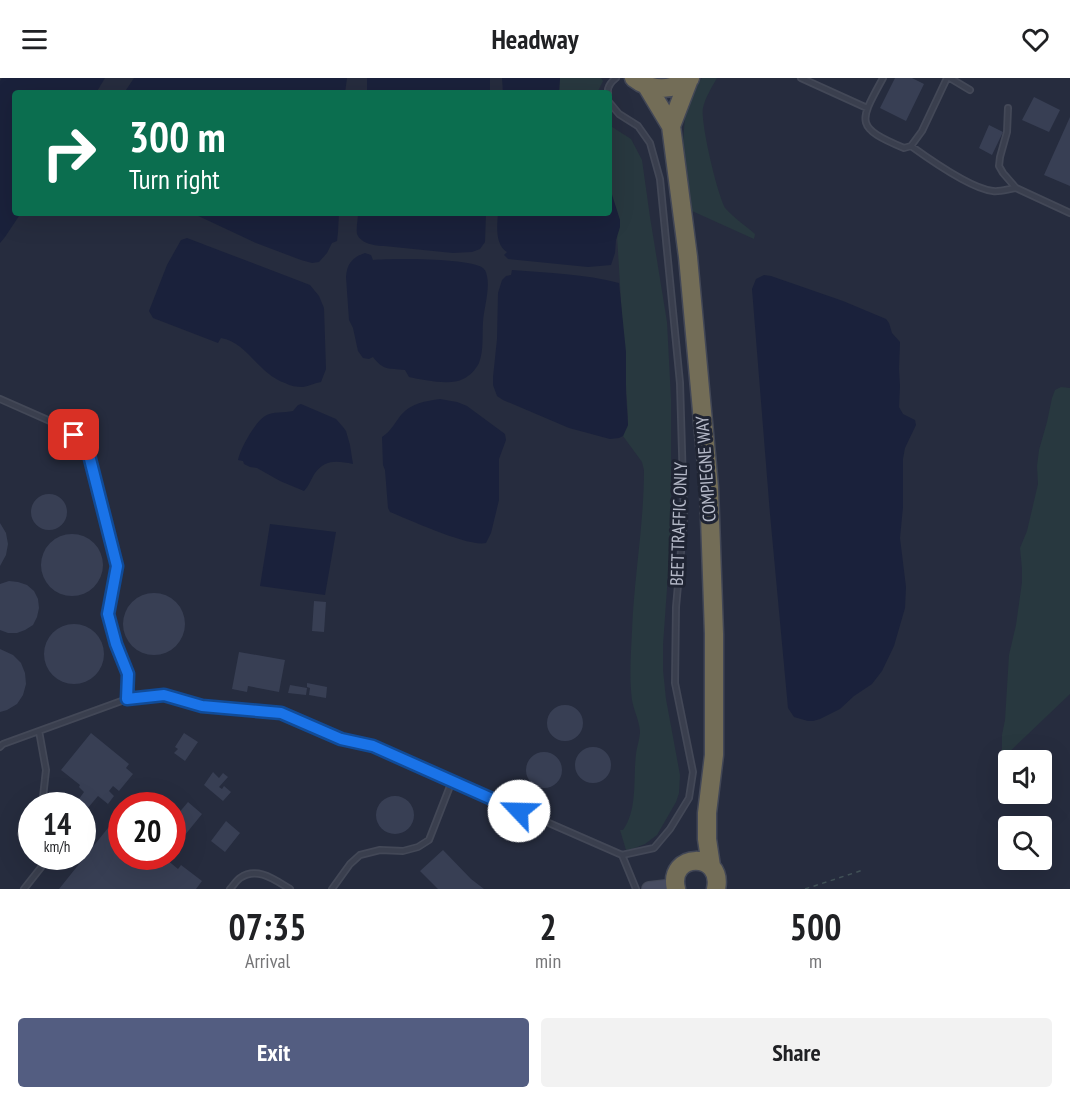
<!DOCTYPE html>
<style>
body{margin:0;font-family:"PT Sans Narrow",sans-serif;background:#f2f2f2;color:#202124;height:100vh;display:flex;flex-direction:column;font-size:22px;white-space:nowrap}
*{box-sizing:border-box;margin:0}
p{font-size:20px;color:#757577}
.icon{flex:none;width:33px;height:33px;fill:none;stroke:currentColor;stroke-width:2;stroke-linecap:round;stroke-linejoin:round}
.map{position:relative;height:811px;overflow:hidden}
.side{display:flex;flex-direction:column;background:#fff;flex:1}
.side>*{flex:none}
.top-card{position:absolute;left:12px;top:12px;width:600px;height:126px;border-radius:6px;box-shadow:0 6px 24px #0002;background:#0b6e4f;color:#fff;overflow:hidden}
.fabs{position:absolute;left:998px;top:672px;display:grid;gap:12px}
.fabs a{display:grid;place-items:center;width:54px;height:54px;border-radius:6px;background:#fff;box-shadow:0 6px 24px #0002;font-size:30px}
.speed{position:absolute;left:18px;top:714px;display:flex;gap:12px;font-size:30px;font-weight:700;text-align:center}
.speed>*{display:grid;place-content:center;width:78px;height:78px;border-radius:50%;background:#fff;box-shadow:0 6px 24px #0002;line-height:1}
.speed small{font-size:15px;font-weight:400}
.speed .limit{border:9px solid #d22;background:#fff;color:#111}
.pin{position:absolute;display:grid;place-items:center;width:51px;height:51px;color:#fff;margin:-26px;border-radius:12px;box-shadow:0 3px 9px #0006}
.me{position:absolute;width:66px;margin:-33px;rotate:294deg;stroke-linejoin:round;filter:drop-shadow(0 0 4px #0008)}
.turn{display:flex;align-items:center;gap:21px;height:126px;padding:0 18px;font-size:27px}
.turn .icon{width:78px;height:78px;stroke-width:2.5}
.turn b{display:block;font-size:42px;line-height:51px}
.eta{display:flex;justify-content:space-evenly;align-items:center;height:102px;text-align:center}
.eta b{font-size:36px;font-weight:800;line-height:42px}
.button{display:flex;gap:12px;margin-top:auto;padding:12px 18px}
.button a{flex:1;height:69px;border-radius:6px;background:#535d81;color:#fff;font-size:24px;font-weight:800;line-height:69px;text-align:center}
.button a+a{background:#f2f2f2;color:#202124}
header{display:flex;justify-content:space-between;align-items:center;height:78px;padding:0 18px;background:#fff;font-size:27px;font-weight:800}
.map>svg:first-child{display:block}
.green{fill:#28383f}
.water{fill:#1a213b}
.building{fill:#383f54}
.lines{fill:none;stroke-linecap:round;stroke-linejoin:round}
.lane-casing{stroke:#434857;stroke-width:8}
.secondary-casing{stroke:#434857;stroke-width:16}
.highway-casing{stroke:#424756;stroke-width:21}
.path{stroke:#415157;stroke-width:1.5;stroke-dasharray:4.5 4.5;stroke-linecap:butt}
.lane{stroke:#3a3f4e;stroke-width:4.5}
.secondary{stroke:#484d61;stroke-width:14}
.highway{stroke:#736d57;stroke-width:18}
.route-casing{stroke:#114b97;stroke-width:15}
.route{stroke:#1a73e8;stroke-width:10}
.labels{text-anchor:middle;stroke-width:6;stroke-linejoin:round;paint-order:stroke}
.street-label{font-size:18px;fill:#b6bac9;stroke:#1f2433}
</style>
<header><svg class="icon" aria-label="menu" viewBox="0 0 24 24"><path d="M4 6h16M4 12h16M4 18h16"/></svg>Headway<svg class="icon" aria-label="heart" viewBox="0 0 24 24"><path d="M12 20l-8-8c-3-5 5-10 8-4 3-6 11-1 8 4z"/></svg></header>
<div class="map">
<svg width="1070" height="811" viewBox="0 0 1070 811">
<rect width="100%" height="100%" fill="#262c3e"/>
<path class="green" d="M560 0H601L603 3 597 15H559Z
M702 0H717C712 9 705 20 703 30 700 43 718 120 726 131 734 140 746 148 755 156L754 161 692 133 684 85 682 78 685 38 694 10Z
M609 47 631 61 642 82 650 139 667 244 671 321V454L663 567V592L666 621 680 697 679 715 676 724 657 757 645 766 632 771 626 772 620 752H623C638 731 633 700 636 676 637 668 640 661 640 653 639 642 634 633 632 622 629 599 631 575 632 553 634 499 644 446 644 392L642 384 623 358 628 347V340L617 157C622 144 618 136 613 124 605 102 609 70 609 47Z
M1061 309 1070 310V616L1002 681V657L1005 642 1009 577 1016 547 1022 504V491L1020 470 1027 453 1038 406 1037 388 1039 372 1047 344 1052 320 1055 312Z"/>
<path class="water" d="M2 0H105L96 15H15V135H21L5 159 0 165V3Z
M134 0H347L345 15H124Z
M367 0H490V15H367Z
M502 0H560L559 15H503Z
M609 107 620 142V149L616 162 615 175 611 187 588 189 508 181 504 177 507 174C495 167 497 148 498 135H609Z
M192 135H339L338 154 337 163 332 165 327 175 319 184 312 185 301 182 256 165Z
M358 135H486L485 164 480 171 472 174 453 175 384 168C376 168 361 166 357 156 356 150 358 141 358 135Z
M187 160 310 207 319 218 324 230 326 291 321 304C315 305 309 308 303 309 296 309 291 308 285 305 258 296 247 264 221 260L218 265 153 240 149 233 167 187 181 162Z
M365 175 371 177 373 182C391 180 472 180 483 190 486 193 486 194 487 198 490 211 484 230 483 244 482 257 484 272 479 285 476 291 470 298 463 301 451 308 423 302 409 299L405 292C388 290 384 293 373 279L369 281 363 280 358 273 353 250 349 242 346 199C347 185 353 179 365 175Z
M512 192C548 195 585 196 619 205L626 274V316L628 347 623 358 619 360 610 361 569 350 503 322 497 318 493 307V299L497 261 498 215 502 202 506 198 511 197Z
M764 197 771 198 843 223 886 241 889 245 892 255 900 264 899 291 900 308 899 329 903 336 915 342 916 347 905 370 903 381V429L900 460 906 509 905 530 894 568 882 593 872 606 854 618 840 631 820 641 813 643H808L794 639 788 630 770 436 752 211 756 201Z
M440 321 457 324 467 328 505 356 506 362 499 381V422L491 455 486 465C468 469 410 442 390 434L388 430 385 392 383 387 382 359C392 352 394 346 401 337 411 325 426 323 440 321Z
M301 326 336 341 343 349 346 353 350 367 353 386C337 383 326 381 315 395 311 401 309 408 304 413L280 403 257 390 250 389 244 386 243 383 238 382C240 371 255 344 265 338 272 333 285 335 293 333L298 327Z
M270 446 336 454 325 517 260 508Z"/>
<path class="building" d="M895 0H912L924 6 906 43 880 30Z
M1034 19 1060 32 1049 54 1022 42Z
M1070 39V108L1044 97Z
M989 47 1003 54 992 77 979 70Z
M31 434a18 18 0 1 1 36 0a18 18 0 1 1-36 0Z
M0 445 6 455 8 466 6 477 0 488Z
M41 487a31 31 0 1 1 62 0a31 31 0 1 1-62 0Z
M9 503 18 504 27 507 34 513 38 521 39 530 37 539 33 547 25 552 17 555H8L0 552V506Z
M123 546a31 31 0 1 1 62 0a31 31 0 1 1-62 0Z
M314 523 326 524 324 554 312 553Z
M44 576a30 30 0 1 1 60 0a30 30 0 1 1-60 0Z
M0 571 13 577 21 585 25 595 26 606 23 617 17 626 7 632 0 634Z
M239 574 285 582 279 614 248 608 247 614 232 611Z
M307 605 327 609 326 620 309 617 310 610 307 609Z
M290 607 307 610 306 617 288 615Z
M547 645a18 18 0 1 1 36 0a18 18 0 1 1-36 0Z
M91 655 129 686 126 690 133 696 119 713 113 708 109 713 114 718 108 726 98 718 82 737V728H74L84 714 79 709 80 707 61 692Z
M184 655 198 664 185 683 174 675 178 671 175 669Z
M575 687a18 18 0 1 1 36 0a18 18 0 1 1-36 0Z
M526 692a18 18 0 1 1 36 0a18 18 0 1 1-36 0Z
M213 694 219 700 223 695 228 699 219 709 222 711 224 708 231 714 223 723 204 707Z
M376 737a19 19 0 1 1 38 0a19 19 0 1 1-38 0Z
M188 724 202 736 172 773V743Z
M226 743 240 755 225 774 211 763Z
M112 745 122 752V778H168L166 781 178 791 181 787 202 803 196 811H59Z
M443 772 471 801 484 811H438L420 793Z"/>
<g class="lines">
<defs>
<path id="lane" d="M801 0 867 30
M883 0C859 44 854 49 904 70L911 68C929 81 972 111 993 113 1000 114 1008 111 1016 110
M950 0 970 12
M608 15C607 9 611 4 616 0
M609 24 619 36 638 48 650 65 660 101 680 305 684 441 676 529 675 605 693 694 689 720 670 751 654 770 622 777
M1008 30 1007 54 1000 79 999 88 1003 95 1016 110 1070 135
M911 68 922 53 947 0
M0 321 50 343 73 357 88 373 117 488 108 536 116 566 128 595 127 621
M39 653 46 692 42 728
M0 669 3 666 127 621 164 617 202 628 281 635 341 661 373 668 622 777 636 811
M21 756 32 743
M24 811 50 778
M230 811C233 808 236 803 240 800 257 788 275 802 290 811
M332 811 350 786 360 777 380 772 403 773 418 769 429 762 452 703"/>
<path id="secondary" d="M649 811 675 808"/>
<path id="highway" d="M634 0C652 14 672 13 690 0
M647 8 671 48 688 179 709 410 714 556V677L707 735V761L711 788
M671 48 689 1
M676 811C667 774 724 773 716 811"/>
</defs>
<use href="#lane" class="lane-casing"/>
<use href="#secondary" class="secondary-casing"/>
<use href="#highway" class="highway-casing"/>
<path class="path" d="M805 811 863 792"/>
<use href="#lane" class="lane"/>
<use href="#secondary" class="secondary"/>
<use href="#highway" class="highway"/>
</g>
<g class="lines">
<defs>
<path id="route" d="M74 357 88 373 117 488 108 536 116 566 128 596 127 621 164 617 202 628 281 635 341 661 373 668 519 733"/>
</defs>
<use href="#route" class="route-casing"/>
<use href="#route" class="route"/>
</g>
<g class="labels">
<g class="street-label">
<text transform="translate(706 391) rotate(-94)" y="6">COMPIEGNE WAY</text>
<text transform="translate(679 446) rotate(-88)" y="6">BEET TRAFFIC ONLY</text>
</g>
</g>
</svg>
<div class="fabs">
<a><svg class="icon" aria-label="sound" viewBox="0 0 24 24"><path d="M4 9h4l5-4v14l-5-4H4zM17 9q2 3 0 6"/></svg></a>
<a><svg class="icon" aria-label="search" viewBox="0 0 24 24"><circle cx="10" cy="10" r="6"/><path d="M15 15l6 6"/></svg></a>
</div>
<div class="speed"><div>14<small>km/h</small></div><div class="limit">20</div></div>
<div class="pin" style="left:74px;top:357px;background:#d93025"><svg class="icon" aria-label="arrive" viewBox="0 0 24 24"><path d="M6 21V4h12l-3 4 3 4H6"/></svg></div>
<svg class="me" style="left:519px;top:733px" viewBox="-20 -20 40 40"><circle r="19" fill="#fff"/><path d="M0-13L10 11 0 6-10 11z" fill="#1a73e8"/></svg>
<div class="top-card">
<div class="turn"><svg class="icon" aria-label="right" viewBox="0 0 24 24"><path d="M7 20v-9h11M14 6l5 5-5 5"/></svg><div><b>300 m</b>Turn right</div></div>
</div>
</div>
<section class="side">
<div class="eta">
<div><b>07:35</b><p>Arrival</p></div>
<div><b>2</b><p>min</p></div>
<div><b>500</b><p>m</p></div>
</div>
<div class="button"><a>Exit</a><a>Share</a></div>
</section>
